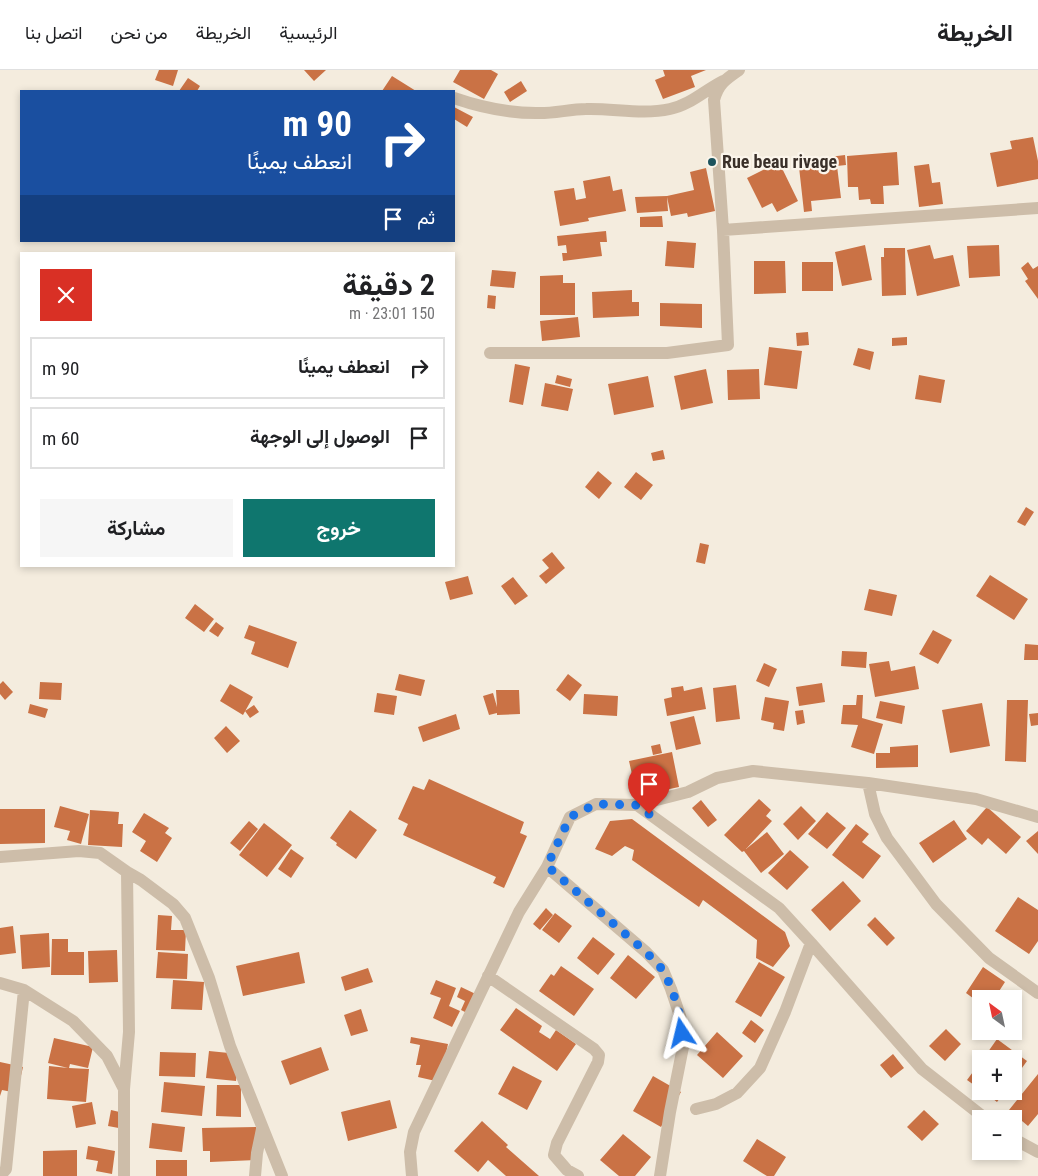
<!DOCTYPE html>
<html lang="ar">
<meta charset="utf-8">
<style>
body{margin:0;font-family:"Roboto Condensed",Vazirmatn,sans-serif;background:#f6f6f6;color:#202124;direction:rtl;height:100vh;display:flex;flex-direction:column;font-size:19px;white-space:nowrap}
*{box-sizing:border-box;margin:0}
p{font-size:16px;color:#757577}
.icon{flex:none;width:28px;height:28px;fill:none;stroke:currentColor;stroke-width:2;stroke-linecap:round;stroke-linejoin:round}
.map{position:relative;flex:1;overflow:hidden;direction:ltr}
.drawer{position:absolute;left:20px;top:182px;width:435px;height:315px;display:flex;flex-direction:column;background:#fff;border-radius:0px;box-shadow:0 2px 8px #0003;direction:rtl}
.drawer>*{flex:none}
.guide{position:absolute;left:20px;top:20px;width:435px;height:152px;border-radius:0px;box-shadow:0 2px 8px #0003;direction:rtl;background:#1a4fa0;color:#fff;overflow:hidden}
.needle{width:32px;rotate:327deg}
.controls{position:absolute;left:972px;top:920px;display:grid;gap:10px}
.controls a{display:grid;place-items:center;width:50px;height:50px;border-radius:0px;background:#fff;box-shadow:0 2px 8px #0003;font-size:25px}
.pin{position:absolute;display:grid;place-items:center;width:42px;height:42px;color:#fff;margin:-51px -21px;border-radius:50% 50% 50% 0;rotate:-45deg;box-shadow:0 0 5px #0007}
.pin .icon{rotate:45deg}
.me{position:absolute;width:55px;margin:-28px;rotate:350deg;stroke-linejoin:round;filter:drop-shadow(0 0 4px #0008)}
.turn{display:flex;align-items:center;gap:18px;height:105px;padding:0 20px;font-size:22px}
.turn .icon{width:65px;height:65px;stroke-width:2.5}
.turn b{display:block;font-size:35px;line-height:42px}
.then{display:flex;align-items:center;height:48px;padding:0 20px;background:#0003;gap:10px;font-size:19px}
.round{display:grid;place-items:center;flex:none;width:52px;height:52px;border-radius:0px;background:#f6f6f6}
.summary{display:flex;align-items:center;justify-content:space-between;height:85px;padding:0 20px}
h1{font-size:30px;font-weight:700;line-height:38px}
.primary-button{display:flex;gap:10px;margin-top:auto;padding:10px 20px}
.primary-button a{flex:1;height:58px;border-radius:0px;background:#0f766e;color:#fff;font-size:20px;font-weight:700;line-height:58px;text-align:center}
.primary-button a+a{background:#f6f6f6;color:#202124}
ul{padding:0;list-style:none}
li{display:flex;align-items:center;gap:15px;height:62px;margin:0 10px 8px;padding:0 10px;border:2px solid #e0e0e0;border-radius:0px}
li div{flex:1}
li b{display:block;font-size:19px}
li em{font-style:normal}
header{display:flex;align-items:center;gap:30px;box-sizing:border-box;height:70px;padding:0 25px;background:#fff;border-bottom:1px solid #e0e0e0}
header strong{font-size:24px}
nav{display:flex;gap:28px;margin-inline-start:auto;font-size:18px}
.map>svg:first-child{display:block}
.building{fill:#ca7245}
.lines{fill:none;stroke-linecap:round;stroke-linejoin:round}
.minor{stroke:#cdbda9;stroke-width:12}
.route{stroke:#1a73e8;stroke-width:9;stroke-dasharray:0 16.2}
.poi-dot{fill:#1d535d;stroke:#fbf5eb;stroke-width:2}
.labels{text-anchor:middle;stroke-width:4.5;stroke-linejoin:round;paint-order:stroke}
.poi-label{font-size:18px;font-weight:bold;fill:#3a3029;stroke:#fbf5eb;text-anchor:start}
</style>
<header>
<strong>الخريطة</strong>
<nav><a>الرئيسية</a><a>الخريطة</a><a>من نحن</a><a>اتصل بنا</a></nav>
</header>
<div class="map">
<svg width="1038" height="1106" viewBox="0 0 1038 1106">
<rect width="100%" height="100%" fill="#f4ecde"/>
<path class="building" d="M159 0H178L173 16 155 10Z
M304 0H326L314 11Z
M460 0H491L498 4 484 29 453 12Z
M663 0H706L691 6 695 17 663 29 655 10 665 6Z
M392 6 416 21H382Z
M188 8 200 16 197 21H179Z
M521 11 527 21 510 32 504 22Z
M454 37 473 47 467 57 454 49Z
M1033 67 1038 91V109L997 117 990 83 1012 79 1010 71Z
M897 82 899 115 883 116 884 134H871L870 129 859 130 858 117H848L847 86Z
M845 85 846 95 837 96 841 128 811 131 812 141 804 142 799 97 830 93 829 87Z
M779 92 798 131 777 142 772 133 762 138 747 108Z
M929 94 932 113 940 112 943 134 919 137 914 96Z
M706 98 715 141 688 147 687 143 671 146 667 127 668 141 637 143 635 127 667 126 694 120 690 102Z
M610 106 613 121 622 119 626 141 588 148 589 151 560 156 554 121 574 118 576 130 586 128 583 111Z
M662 146 663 157H640V147Z
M606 161 607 172H600L602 186 563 191 562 183H567L566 175 558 176 557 166Z
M667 171 696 173 694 198 665 196Z
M865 175 872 210 842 216 835 182Z
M930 175 934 189 953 185 960 216 917 226 907 180Z
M999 175 1000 206 969 208 967 176Z
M884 178H905L906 225 882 226 881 187H884Z
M754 191H785L786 223 754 224Z
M802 192H833V221H802Z
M1028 192 1033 199 1038 196V229L1025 211 1028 209 1021 198Z
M492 200 516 202 514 218 490 216Z
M563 205V213H575V245H540V206Z
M632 220V232H639V246L593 248 592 222Z
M488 225 496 226 495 239 487 238Z
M660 233 702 234V258L660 256Z
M578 247 580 267 542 271 540 251Z
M808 262 809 275 797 276 796 263Z
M907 267V275L892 276V268Z
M769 277 802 281 797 319 764 315Z
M858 278 874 282 870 300 853 295Z
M515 294 530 297 523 335 509 332Z
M706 299 713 333 681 340 674 306Z
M759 299 760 329 728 330 727 300Z
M557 305 572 309 570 317 555 313Z
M919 305 945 310 941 333 915 329Z
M648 306 654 337 614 345 608 314Z
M545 313 573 319 568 341 541 336Z
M663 380 665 389 653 391 651 383Z
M598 401 612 413 599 429 585 417Z
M636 402 653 415 641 430 624 417Z
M1026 437 1034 442 1025 456 1017 452Z
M700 473 709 475 705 494 696 492Z
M552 482 565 498 546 514 539 506 549 498 542 490Z
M990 505 1028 529 1014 550 976 526Z
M468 506 473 524 450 530 445 512Z
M513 507 528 526 515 535 501 516Z
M869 519 897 525 892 546 864 540Z
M195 534 214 549 204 562 185 548Z
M216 552 224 558 218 567 209 561Z
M249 555 297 572 288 598 251 584 255 572 244 568Z
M933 560 952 570 938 594 919 584Z
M1025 574 1038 575V590H1024Z
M842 581 867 582 866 598 841 596Z
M889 591 891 601 915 596 919 619 875 627 869 594Z
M764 593 777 599 769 617 756 611Z
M399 604 425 610 421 626 395 620Z
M568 604 582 615 570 631 556 620Z
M3 611 13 622 5 630 0 624V614Z
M40 612 62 613 61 630 39 629Z
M822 613 825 632 799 636 796 617Z
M230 614 253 627 243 645 220 631Z
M736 615 740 649 716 652 713 618Z
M683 616 684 621 702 617 706 639 667 646 664 629 672 627 671 618Z
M496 620H519L520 644 497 645V643L489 645 483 626 493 623 497 637Z
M377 623 397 626 394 645 374 642Z
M584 624 618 626 617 646 583 644Z
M857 625H863L862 648 883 654 874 684 851 677 858 655 841 654 843 635H856Z
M765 627 789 631 784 661 773 659 774 653 761 650Z
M1007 630H1028L1026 692 1005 691Z
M880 631 905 636 902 654 876 648Z
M982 633 990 676 950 683 942 640Z
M30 634 48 639 45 648 28 643Z
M254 635 259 642 250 648 245 641Z
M803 640 805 653 797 655 795 641Z
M1038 643V655L1031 656 1029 644Z
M456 644 460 659 423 672 418 657Z
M694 646 701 674 676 680 670 652Z
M226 656 240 671 227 683 214 668Z
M660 674 662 683 653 685 651 676Z
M918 675V697L876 698V683H890V677Z
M672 682 679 717 646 724V720L636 722 629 691Z
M429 709 524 752 520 763 527 766 504 818 493 813 496 807 403 765 408 754 398 749 413 716 424 720Z
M759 729 771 740 766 746 772 751 746 779 767 762 784 784 761 803 744 781 742 782 724 765Z
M701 730 717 750 708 757 692 738Z
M60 736 89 744 81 774 67 770 70 761 54 757Z
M801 736 816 751 798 770 783 754Z
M987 737 1021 767 1006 784 988 768 982 775 966 761Z
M0 739H45V773L0 774Z
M90 740 119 742 118 754H123L122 777 88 775Z
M350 740 377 760 356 789 336 775 337 773 330 768Z
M827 742 846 758 827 779 808 764Z
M144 743 169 758 165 763 172 768 157 792 140 781 146 771 132 762Z
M632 749 785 862 790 876 773 897 756 888 757 870 703 830 699 837 632 790 634 780 625 776 612 786 595 779 610 751Z
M954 750 967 769 933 793 919 773Z
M249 751 258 759 240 781 230 773Z
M264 753 292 775 267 807 239 785Z
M856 754 869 764 862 772 881 786 863 809 832 785Z
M1038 761V784L1026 771Z
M291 779 304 788 291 808 278 799Z
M790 780 809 797 787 820 768 803Z
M843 811 861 831 830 861 811 840Z
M1018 827 1038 840V871L1029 884 995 861Z
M546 838 553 845 540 860 533 854Z
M555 843 572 856 559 873 542 860Z
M158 845 172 846 171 860H186L185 881 156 880Z
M875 847 895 868 887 876 867 855Z
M13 856 16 883 0 885V858Z
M49 863 50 897 22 899 20 865Z
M593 867 615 884 598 905 577 888Z
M52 869H68V882H84V905H51Z
M117 880 118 912 89 913 88 881Z
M158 882 188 884 187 909 156 908Z
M299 882 305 913 243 926 236 896Z
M628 885 655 907 636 929 610 908Z
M759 892 785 907 761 947 735 932Z
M561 896 594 919 574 946 539 921 551 904 554 906Z
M983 897 1005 912 994 929H981V934L966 923Z
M368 898 373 912 345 921 341 907Z
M173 910 204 912 202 940 171 939Z
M436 910 456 918 449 936 460 941 452 957 433 948 441 928 430 924Z
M461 917 482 927 473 946 461 940 465 931 457 927Z
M516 938 542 956 539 962 550 969 556 960 576 974 557 1001 500 960Z
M361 939 368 961 351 966 344 945Z
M751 950 764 960 755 973 742 963Z
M946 959 961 974 945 991 929 976Z
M717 962 743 986 723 1008 697 985Z
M411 967 448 974 440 1012 418 1007 421 995H416L420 975 410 973Z
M54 968 93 977 88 998 70 994 69 998 89 999 86 1032 47 1029 49 996 68 998 48 993Z
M997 969 1027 991 1014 1009V989H983Z
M321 977 329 1000 290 1015 281 991Z
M209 981 239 984 236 1011 206 1008Z
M160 982 196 983 195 1007 159 1006Z
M893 984 904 998 891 1008 880 995Z
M981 991V1020L967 1010Z
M0 992 23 997 17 1023 2 1020 0 1026Z
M513 996 542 1011 527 1040 498 1024Z
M1038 1004V1044L1028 1056 1009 1040Z
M653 1006 681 1022 661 1057 633 1041Z
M164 1012 205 1016 202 1046 161 1042Z
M217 1015H241V1047L216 1046Z
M983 1021H1005L997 1032Z
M390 1030 397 1058 348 1071 341 1042Z
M92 1032 96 1054 76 1058 72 1036Z
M111 1040 128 1044 124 1059 108 1056Z
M924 1040 939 1054 922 1071 907 1057Z
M482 1051 508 1075 506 1077 539 1106H506L488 1090 478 1102 454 1081Z
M152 1053 185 1057 182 1082 149 1078Z
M256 1057 257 1090 210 1092V1081H203L202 1058Z
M623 1064 651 1087 635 1106H619L600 1090Z
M757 1069 786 1087 774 1106H767L743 1091Z
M88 1076 115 1081 112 1104 96 1101 98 1091 86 1089Z
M77 1080V1106H43V1081Z
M156 1090H187V1106H156Z"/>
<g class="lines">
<path class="minor" d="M454 28C480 37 509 43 536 43 553 44 569 39 586 39 613 38 642 45 670 39 690 35 705 20 723 11
M723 160 1038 138
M490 283H667L728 275 723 160 714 30C718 14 726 9 739 0
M868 713 875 744 887 768 936 834 989 888 1038 923
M637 735 779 838 811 873 785 942 760 998 737 1023 716 1034 696 1039
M0 787 79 781 100 783 127 802 129 962 124 1019
M547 797 646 882 663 900 671 919 681 949 683 977 670 1042 660 1106
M127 802 141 810 173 834 185 848 209 908 230 976 282 1106
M811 873 922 999 986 1049
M488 906 594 979 599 985 598 992 557 1073 554 1085 567 1100 578 1106
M0 913 24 920 73 951 107 986 124 1019V1106
M1014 1069 1038 1082
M0 1106 6 1099 24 920
M255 1106 257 1083 262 1059
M412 1106 410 1082 414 1062 519 842 547 797 570 747 596 734 637 735 688 722 717 708 753 701 868 713 976 729 1038 747"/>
</g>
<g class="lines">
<path class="route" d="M649 744 637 735 596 734 570 747 547 796 646 882 663 900 672 919 681 949 682 963"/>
</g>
<circle class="poi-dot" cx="712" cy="92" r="5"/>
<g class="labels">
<g class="poi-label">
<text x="722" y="98">Rue beau rivage</text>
</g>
</g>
</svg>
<div class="controls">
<a><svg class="needle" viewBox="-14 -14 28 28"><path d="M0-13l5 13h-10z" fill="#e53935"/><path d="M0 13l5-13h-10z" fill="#757577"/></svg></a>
<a>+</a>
<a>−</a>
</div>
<div class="pin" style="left:649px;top:744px;background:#d93025"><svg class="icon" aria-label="arrive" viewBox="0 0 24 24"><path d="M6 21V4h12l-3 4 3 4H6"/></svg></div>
<svg class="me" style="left:682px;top:963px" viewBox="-20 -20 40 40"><path d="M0-17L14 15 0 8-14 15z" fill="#1a73e8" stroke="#fff" stroke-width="4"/></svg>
<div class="guide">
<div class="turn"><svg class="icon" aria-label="right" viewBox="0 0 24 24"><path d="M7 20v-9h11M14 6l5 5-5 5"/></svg><div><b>90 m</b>انعطف يمينًا</div></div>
<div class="then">ثم<svg class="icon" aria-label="arrive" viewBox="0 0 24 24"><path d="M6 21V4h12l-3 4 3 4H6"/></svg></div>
</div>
<section class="drawer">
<div class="summary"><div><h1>2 دقيقة</h1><p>150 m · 23:01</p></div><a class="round" style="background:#d93025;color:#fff"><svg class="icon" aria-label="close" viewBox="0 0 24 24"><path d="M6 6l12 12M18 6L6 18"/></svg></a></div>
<ul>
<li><svg class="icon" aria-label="right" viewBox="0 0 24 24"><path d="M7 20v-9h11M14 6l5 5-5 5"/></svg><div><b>انعطف يمينًا</b></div><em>90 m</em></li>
<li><svg class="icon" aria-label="arrive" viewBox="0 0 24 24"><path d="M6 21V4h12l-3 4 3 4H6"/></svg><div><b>الوصول إلى الوجهة</b></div><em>60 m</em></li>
</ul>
<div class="primary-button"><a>خروج</a><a>مشاركة</a></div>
</section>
</div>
